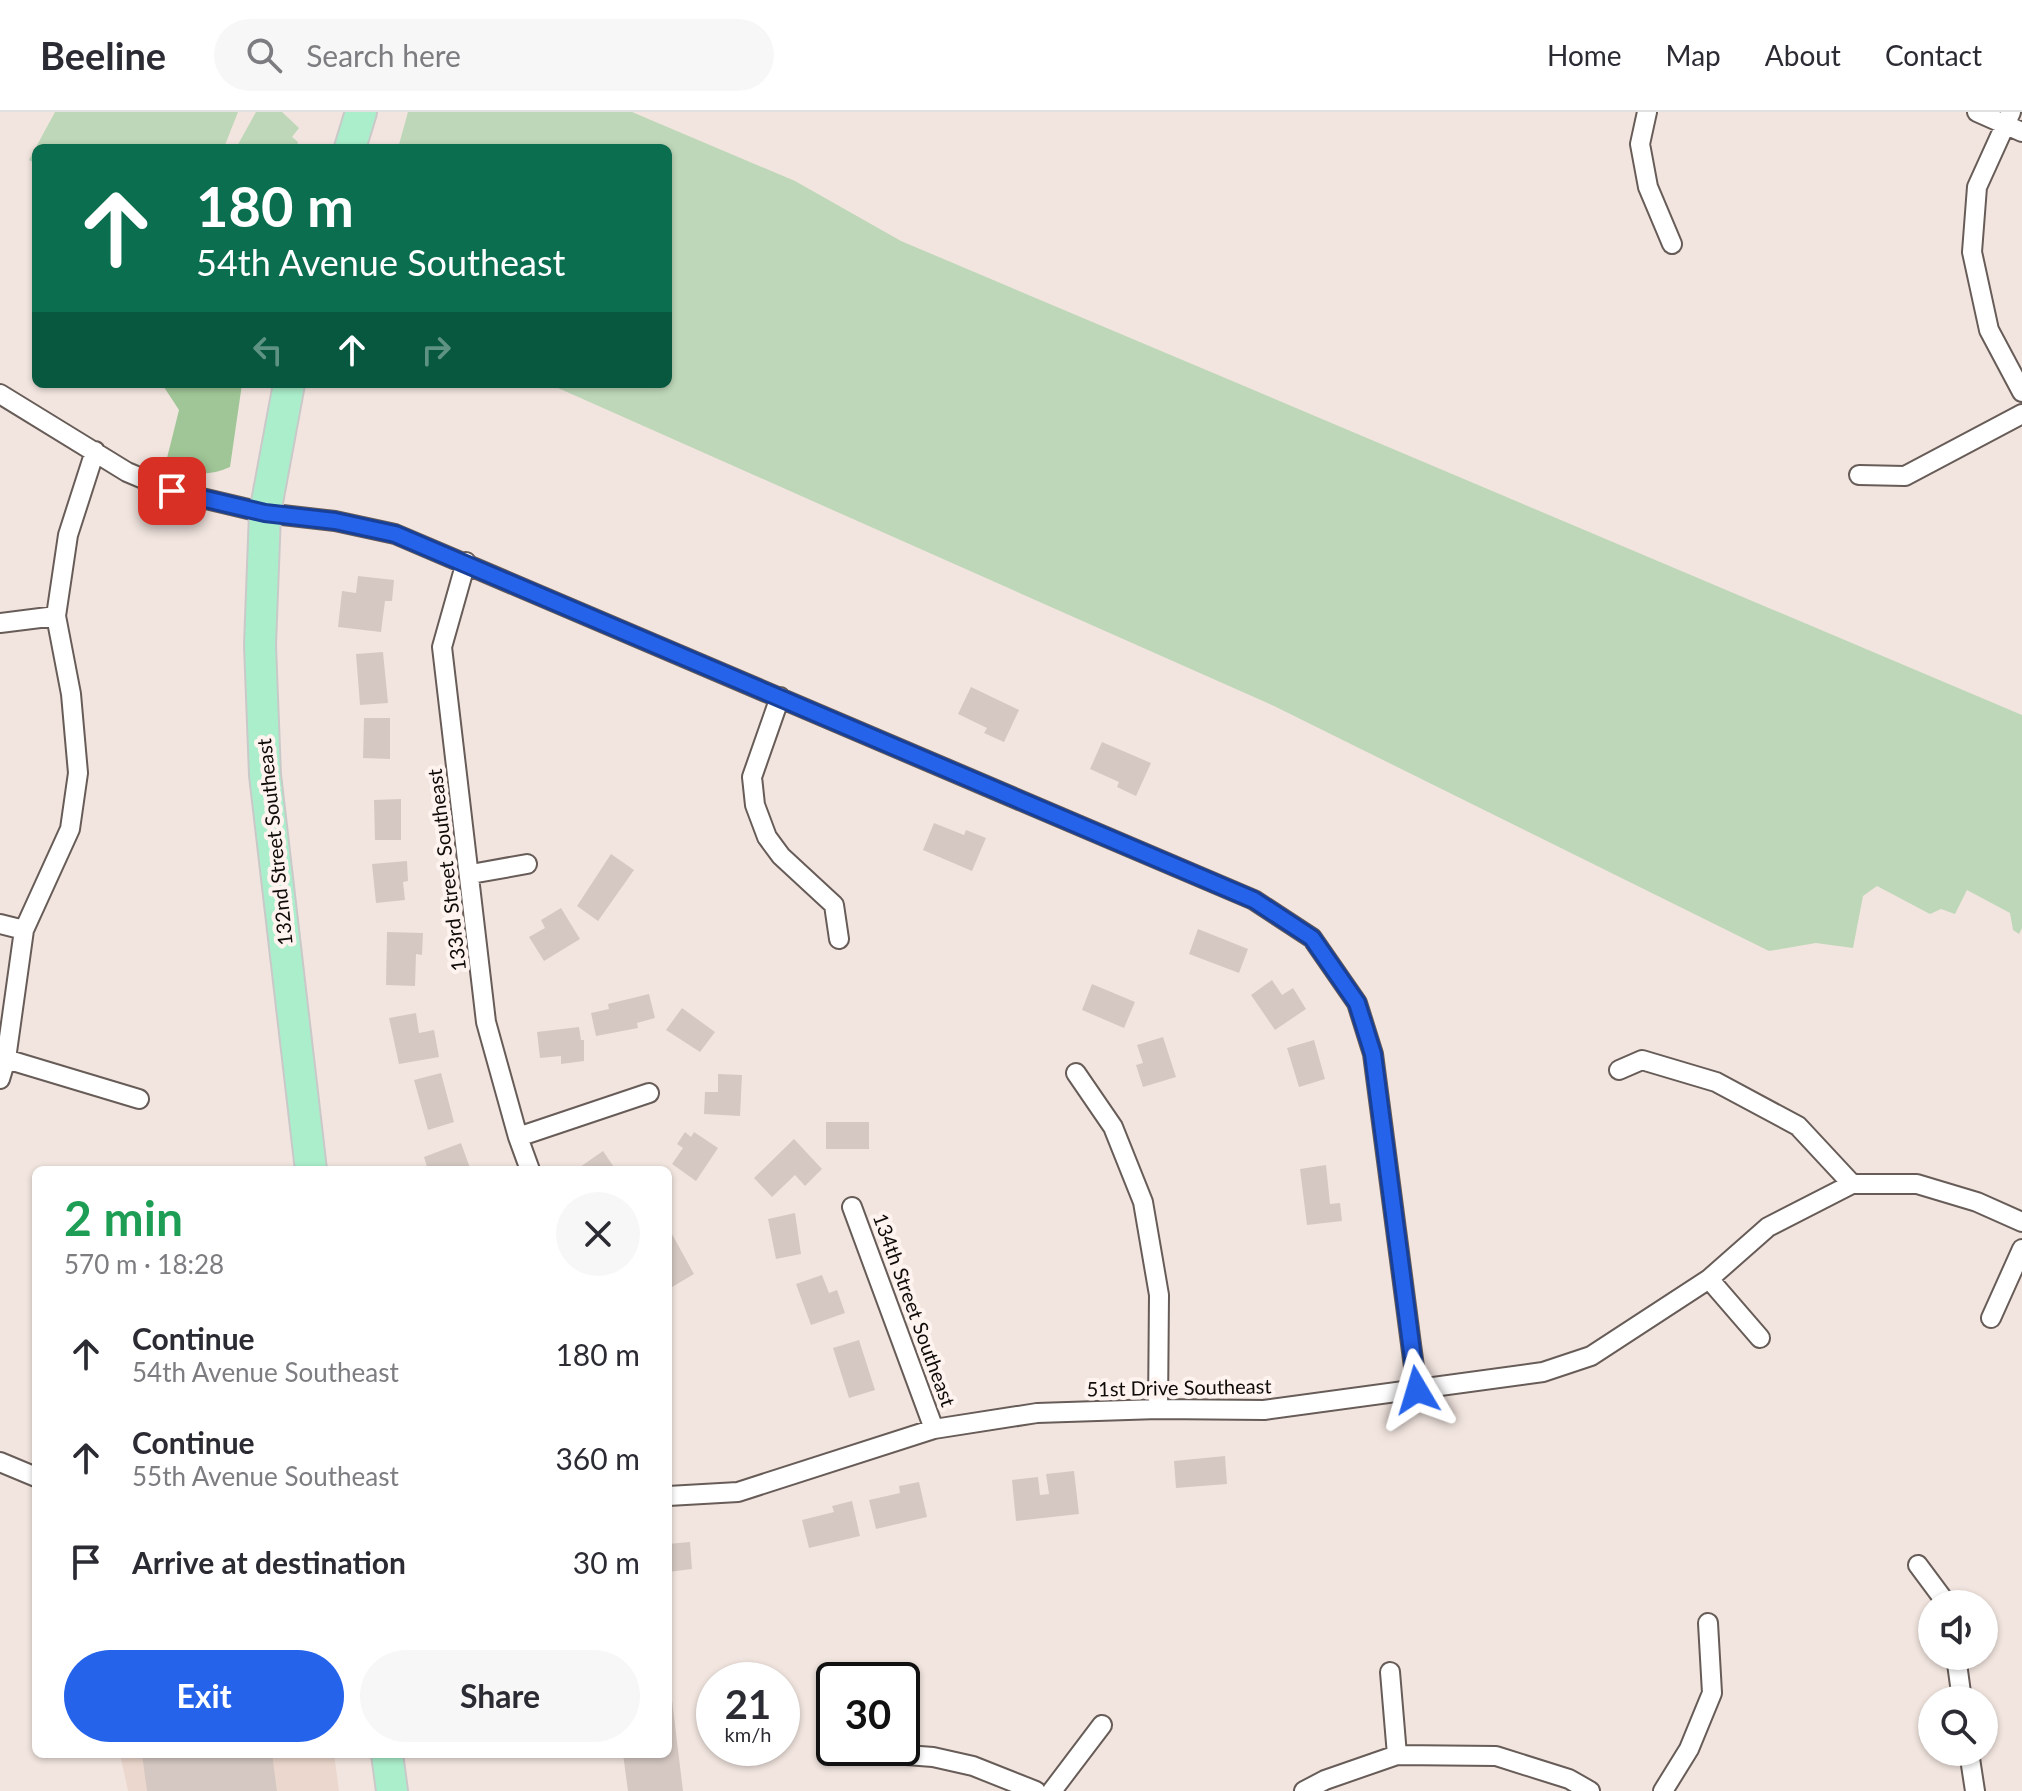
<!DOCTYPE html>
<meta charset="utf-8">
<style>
body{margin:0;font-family:Lato,sans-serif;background:#f7f7f7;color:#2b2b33;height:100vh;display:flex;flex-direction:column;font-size:30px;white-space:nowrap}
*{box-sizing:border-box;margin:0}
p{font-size:26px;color:#7c7c81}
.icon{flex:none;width:44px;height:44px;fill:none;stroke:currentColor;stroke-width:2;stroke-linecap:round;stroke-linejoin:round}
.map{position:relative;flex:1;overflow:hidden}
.side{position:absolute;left:32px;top:1054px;width:640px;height:592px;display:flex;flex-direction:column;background:#fff;border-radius:12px;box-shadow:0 2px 6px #0004}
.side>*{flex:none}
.hud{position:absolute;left:32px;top:32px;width:640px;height:244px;border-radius:12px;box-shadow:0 2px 6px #0004;background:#0b6e4f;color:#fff;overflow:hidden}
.fabs{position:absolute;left:1918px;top:1478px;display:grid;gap:16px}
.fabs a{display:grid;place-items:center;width:80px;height:80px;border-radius:50%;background:#fff;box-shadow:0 2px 6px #0004;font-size:40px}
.speed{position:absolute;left:696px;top:1550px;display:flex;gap:16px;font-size:40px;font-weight:700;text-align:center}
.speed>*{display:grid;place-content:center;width:104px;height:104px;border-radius:50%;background:#fff;box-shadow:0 2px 6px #0004;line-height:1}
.speed small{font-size:20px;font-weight:400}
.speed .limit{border:4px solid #111;border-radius:12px;background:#fff;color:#111}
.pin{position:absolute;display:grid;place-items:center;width:68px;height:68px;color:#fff;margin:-34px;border-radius:16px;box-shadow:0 4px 12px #0006}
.me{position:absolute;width:88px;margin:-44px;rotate:353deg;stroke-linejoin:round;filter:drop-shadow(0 0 6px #0008)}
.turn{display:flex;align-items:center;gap:28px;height:168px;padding:0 32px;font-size:36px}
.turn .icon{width:104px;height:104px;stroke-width:2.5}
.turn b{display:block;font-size:56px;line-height:68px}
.lanes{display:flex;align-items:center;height:76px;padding:0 32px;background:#0003;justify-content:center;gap:40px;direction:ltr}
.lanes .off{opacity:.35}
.round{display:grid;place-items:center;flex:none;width:84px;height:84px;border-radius:42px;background:#f7f7f7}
.headline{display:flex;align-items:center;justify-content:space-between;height:136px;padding:0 32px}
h1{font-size:48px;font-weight:700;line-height:60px;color:#1e9e55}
.primary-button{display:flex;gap:16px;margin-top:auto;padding:16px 32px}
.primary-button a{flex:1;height:92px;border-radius:48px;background:#2563eb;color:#fff;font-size:32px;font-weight:700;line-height:92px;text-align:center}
.primary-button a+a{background:#f7f7f7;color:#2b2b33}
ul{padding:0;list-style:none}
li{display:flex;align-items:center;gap:24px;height:104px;padding:0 32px}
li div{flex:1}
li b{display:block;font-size:30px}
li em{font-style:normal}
header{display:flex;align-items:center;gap:48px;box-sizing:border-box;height:112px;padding:0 40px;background:#fff;border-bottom:2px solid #e1e1e2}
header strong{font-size:38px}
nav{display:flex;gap:44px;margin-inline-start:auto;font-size:28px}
.search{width:560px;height:72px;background:#f7f7f7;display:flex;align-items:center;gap:20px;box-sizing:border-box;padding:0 28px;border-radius:44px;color:#7c7c81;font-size:30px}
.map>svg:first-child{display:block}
.built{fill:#ebd7cd}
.green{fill:#bed7b8}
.forest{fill:#a0c697}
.building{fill:#d5c8c2}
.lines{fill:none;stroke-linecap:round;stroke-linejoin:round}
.minor-casing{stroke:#675c57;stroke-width:22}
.primary-casing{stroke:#cac9c9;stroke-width:34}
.minor{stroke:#fff;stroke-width:18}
.primary{stroke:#abeecb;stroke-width:30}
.route-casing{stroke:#184099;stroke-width:20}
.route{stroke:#2563eb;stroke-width:14}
.labels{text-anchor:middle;stroke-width:8;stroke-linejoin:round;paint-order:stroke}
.street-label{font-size:20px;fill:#0f0b09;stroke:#fef3ee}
</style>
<header>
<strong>Beeline</strong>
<div class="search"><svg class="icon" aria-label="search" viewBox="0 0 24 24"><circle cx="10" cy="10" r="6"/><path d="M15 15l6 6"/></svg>Search here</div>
<nav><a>Home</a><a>Map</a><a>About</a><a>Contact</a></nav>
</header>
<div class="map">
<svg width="2022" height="1679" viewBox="0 0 2022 1679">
<rect width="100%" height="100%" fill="#f2e5df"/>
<path class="built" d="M120 1642H334L339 1679H128Z"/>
<path class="green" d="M55 0H238L225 33 233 36H36V52L29 48Z
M256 0H282L299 16 292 25 298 30 297 36H236Z
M408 0H632L795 69 901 129 2022 603V816L2019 822 2013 818 2010 801 1967 778 1955 802 1941 797 1930 802 1877 774 1863 784 1853 836 1816 831 1769 839 1274 594 549 272H668V36H398Z"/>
<path class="forest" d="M162 272H242L230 355C206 366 189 361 165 354L179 298Z"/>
<path class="building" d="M358 464 394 468 392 489H385L381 520 338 515 342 479 356 481Z
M383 540 388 591 360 593 356 542Z
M971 575 1019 598 1004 630 984 621 987 616 958 602Z
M364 606H390V647L363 646Z
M1102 630 1151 651 1136 684 1117 675 1119 670 1090 657Z
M401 687V728H375L374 688Z
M934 711 964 723 966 718 986 726 972 759 923 738Z
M611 742 634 758 598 809 577 794Z
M407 749 408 769 403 770 405 788 376 791 372 752Z
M561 796 580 827 544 849 529 825 545 816 541 808Z
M1198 817 1248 837 1239 861 1189 842Z
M387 820 423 821 422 843 416 842 415 874 386 873Z
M1272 868 1282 883 1293 876 1306 897 1275 918 1251 883Z
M1092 872 1135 890 1124 916 1082 898Z
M649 882 655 906 637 911 638 916 596 924 591 901 609 897 608 892Z
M682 896 715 920 700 940 666 918Z
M416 901 419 921 434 918 439 945 399 952 389 906Z
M579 915 581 928H584V949L561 952V944L540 946 537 920Z
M1163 925 1176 965 1143 975 1136 953 1143 951 1137 933Z
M1314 928 1325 967 1299 975 1287 936Z
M441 961 454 1010 428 1018 414 968Z
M718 962 742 963 740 1004 704 1002 705 980H718Z
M826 1010H869V1037H826Z
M685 1020 691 1025 694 1020 718 1036 696 1069 672 1052 683 1036 677 1032Z
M794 1027 822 1057 805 1074 795 1063 772 1085 754 1066Z
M461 1031 470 1056 428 1058 424 1045Z
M603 1039 616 1058H583L580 1055Z
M1326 1053 1330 1092 1340 1091 1342 1109 1307 1113 1300 1057Z
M795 1101 801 1142 776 1147 768 1107Z
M668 1115 694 1162 672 1175 668 1168Z
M822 1163 829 1181 837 1178 845 1201 811 1213 796 1172Z
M859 1228 875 1278 849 1286 833 1236Z
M1225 1344 1227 1372 1176 1376 1174 1349Z
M1074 1359 1079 1402 1016 1409 1012 1368 1038 1365 1040 1383 1049 1382 1046 1362Z
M919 1370 927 1405 876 1417 869 1388 900 1381 899 1374Z
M852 1389 860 1424 809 1436 802 1408 834 1400 832 1394Z
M690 1430 692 1457 668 1460V1432Z
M672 1588 683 1679H628L623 1642H668V1589Z
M142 1642H272L277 1679H147Z"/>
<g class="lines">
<defs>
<path id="minor" d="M1647 0 1640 32 1648 75 1672 132
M1977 0 2022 20
M2011 0 1977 75 1972 140 1989 218 2022 280
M0 282 127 360 172 379 265 401 335 409 395 422 1254 788 1312 826 1357 891 1373 942 1417 1278
M1859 363 1905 364 2022 302
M466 450 442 535 486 910 518 1025 530 1058
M0 511 56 504
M780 585 752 665 755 693 767 725 781 744 834 793 839 827
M471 762 527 752
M0 812 24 818
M6 947 139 987
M1619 958 1642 948 1716 970 1798 1014 1852 1072
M1076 961 1113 1015 1143 1090 1159 1183 1158 1297
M0 967 6 947 24 818 70 717 78 661 71 582 56 504 68 423 95 339
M518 1025 649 981
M852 1095 934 1317
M1709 1167 1760 1226
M1991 1206 2022 1137
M0 1350 36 1365
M668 1384 738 1380 934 1317 1037 1301 1158 1297 1264 1298 1543 1260 1591 1244 1709 1167 1768 1115 1852 1072H1917L1977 1090 2022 1110
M1918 1453 1947 1492
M1956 1544 1962 1588
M1390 1560 1397 1643
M827 1637 933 1645 973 1654 1036 1679
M1969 1640 1975 1679
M1052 1679 1102 1613
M1304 1679 1325 1668 1397 1643 1496 1644 1569 1667 1590 1679
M1663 1679 1689 1637 1712 1581 1708 1511"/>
<path id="primary" d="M350 36 361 0
M289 272 265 401 260 533 265 663 311 1058
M387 1642 392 1679"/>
</defs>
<use href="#minor" class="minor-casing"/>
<use href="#primary" class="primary-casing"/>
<use href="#minor" class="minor"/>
<use href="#primary" class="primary"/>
</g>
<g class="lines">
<defs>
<path id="route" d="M172 379 265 401 335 409 395 422 1254 788 1312 826 1357 891 1373 942 1417 1278"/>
</defs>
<use href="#route" class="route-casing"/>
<use href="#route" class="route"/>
</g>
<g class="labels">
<g class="street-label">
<text transform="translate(275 730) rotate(-96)" y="7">132nd Street Southeast</text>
<text transform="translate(447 758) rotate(-97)" y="7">133rd Street Southeast</text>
<text transform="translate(914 1198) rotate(70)" y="7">134th Street Southeast</text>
<text transform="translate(1179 1276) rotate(-1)" y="7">51st Drive Southeast</text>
</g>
</g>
</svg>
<div class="fabs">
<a><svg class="icon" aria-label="sound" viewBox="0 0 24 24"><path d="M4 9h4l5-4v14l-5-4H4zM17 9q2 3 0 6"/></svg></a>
<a><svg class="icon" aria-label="search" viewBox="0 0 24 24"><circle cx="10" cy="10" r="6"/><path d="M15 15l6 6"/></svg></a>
</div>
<div class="speed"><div>21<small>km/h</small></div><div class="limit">30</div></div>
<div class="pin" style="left:172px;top:379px;background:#d93025"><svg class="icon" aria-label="arrive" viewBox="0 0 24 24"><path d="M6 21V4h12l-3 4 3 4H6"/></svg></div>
<svg class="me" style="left:1417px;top:1278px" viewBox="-20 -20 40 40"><path d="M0-17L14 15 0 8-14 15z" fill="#2563eb" stroke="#fff" stroke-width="4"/></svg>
<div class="hud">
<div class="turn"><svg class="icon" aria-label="ahead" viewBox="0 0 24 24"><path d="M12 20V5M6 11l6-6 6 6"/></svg><div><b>180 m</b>54th Avenue Southeast</div></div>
<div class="lanes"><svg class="icon off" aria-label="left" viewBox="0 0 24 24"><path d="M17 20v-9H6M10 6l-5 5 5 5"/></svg><svg class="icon" aria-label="ahead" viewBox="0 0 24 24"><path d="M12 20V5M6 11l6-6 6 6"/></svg><svg class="icon off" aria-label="right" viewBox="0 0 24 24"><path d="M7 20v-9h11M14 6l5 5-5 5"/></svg></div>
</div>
<section class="side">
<div class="headline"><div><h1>2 min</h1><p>570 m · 18:28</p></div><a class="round"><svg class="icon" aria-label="close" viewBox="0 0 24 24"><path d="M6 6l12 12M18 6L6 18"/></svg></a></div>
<ul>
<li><svg class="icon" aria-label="ahead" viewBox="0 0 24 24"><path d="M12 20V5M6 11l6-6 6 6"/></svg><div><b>Continue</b><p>54th Avenue Southeast</p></div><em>180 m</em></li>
<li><svg class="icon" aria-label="ahead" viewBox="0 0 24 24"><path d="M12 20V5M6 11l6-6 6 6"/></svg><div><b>Continue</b><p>55th Avenue Southeast</p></div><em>360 m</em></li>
<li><svg class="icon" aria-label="arrive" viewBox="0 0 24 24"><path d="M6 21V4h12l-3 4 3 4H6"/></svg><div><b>Arrive at destination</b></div><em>30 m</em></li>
</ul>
<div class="primary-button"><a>Exit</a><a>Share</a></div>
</section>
</div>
